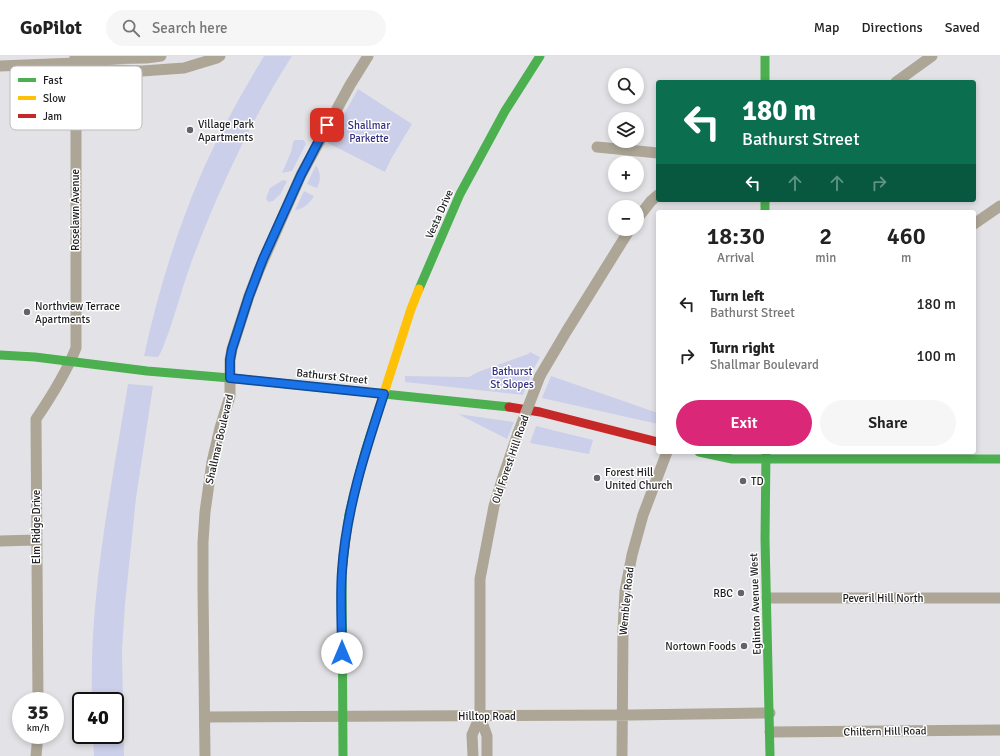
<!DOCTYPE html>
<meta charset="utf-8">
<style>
body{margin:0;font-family:Signika,sans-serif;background:#f6f6f6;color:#222;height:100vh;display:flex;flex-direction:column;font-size:15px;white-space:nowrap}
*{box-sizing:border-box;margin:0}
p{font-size:13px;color:#767676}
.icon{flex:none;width:22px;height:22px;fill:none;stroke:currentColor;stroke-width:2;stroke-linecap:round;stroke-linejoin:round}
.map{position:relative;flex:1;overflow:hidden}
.sheet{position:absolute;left:656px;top:154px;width:320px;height:244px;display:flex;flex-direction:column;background:#fff;border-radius:4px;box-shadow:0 2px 6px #0003}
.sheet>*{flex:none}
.hud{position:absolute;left:656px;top:24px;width:320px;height:122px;border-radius:4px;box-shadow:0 2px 6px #0003;background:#0b6e4f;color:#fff;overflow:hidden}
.tools{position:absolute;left:608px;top:12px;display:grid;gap:8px}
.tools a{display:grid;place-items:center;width:36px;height:36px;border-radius:50%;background:#fff;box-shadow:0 2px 6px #0003;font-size:20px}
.speed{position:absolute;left:12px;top:636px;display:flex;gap:8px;font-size:20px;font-weight:700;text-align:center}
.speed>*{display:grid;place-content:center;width:52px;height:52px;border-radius:50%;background:#fff;box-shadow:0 2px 6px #0003;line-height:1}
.speed small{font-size:10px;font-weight:400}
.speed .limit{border:2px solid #111;border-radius:6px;background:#fff;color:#111}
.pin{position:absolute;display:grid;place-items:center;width:34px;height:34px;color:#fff;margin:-17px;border-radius:8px;box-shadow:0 2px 6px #0006}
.me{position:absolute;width:44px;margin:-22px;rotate:0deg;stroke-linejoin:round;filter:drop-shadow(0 0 3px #0008)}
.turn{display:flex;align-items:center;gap:14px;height:84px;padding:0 20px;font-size:18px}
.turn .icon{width:52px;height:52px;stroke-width:2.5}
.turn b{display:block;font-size:28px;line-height:34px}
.lanes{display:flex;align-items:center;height:38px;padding:0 20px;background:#0003;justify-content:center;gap:20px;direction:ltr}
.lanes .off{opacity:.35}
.eta{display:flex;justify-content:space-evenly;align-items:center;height:68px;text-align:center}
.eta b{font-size:24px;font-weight:600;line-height:28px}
.button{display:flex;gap:8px;margin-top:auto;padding:8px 20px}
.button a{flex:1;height:46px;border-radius:24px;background:#db2777;color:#fff;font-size:16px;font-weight:600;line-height:46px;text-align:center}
.button a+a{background:#f6f6f6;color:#222}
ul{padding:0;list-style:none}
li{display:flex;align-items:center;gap:12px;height:52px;padding:0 20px}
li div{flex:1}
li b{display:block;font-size:15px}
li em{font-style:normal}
header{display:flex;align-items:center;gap:24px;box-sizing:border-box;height:56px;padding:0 20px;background:#fff;border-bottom:1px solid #e0e0e0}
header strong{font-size:19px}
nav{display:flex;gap:22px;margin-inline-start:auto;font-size:14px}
.search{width:280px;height:36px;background:#f6f6f6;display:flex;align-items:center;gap:10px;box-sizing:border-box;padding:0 14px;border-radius:22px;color:#767676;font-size:15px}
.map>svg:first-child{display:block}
.green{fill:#cccfe9}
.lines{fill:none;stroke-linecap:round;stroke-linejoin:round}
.street{stroke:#ada697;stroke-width:11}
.fast{stroke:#4caf50;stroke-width:9}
.slow{stroke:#ffc107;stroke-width:9}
.jam{stroke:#c62828;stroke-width:9}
.street-bridge{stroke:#ada697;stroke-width:11}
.route-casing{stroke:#114b97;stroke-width:10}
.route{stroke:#1a73e8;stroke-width:7}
.poi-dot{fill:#646467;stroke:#fff;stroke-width:1.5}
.labels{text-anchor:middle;stroke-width:3;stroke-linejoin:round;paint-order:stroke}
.poi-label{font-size:11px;fill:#1f1f22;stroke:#fff;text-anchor:start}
.park-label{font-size:11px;fill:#353183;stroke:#fff}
.street-label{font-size:11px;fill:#1f1f22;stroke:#fff}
.key{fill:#fff;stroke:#bcbcbd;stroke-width:1}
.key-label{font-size:11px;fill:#1f1f22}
</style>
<header>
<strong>GoPilot</strong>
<div class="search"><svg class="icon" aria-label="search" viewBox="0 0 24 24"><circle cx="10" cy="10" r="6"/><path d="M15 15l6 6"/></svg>Search here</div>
<nav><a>Map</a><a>Directions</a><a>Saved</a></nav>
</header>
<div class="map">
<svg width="1000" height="700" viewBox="0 0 1000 700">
<rect width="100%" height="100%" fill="#e3e3e7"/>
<path class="green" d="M264 0H292C250 66 217 137 190 210 180 238 173 268 161 296L158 301 144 300C157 240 175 180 199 123 217 81 240 40 264 0Z
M358 33 412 68 391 103 385 116 328 87Z
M295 84H304L306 88 292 115 282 117 291 96 293 86Z
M316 109C321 117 321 124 317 132L307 128Z
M283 124 287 125 280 139 278 140 273 145 268 146 266 142 270 132Z
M304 135 314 140C310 147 304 153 295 154Z
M530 296 540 301 531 318 523 339 405 326V320L469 321 478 316 528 298Z
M551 320 658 357V368L542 342Z
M128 328 153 330 136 442 125 548 122 594 124 700H94L93 679H115V645H92C89 538 111 433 128 328Z
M458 358 514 366 507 383Z
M536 370 593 384 589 398 530 387Z"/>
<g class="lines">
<path class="street" d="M75 7 93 13 142 15 184 12 217 2 220 0
M0 10 75 7 92 3 146 2 161 0
M896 26 932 0
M597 91 658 97
M637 163 651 145 658 139
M974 168 1000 150
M540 320 566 276 630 173
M0 485 36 484
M767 542H1000
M38 645 36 363C51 341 66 317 76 292V23L75 0
M205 661 631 659 770 657
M770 676 1000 674
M36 700 38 679
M205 700 203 533V486L205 456 212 406 220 372 230 340V304L232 293 249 240 259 214 301 119 350 29 368 0
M473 700 472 679 480 660
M487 700V680L480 660V523L494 450 502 424 518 377
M622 700 623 574 625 535 632 499 643 459 667 396"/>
<path class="fast" d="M765 0V26
M765 144V156
M419 233 460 138 505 55 540 0
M0 299 35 301 147 315 230 322 509 351
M699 396 732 403H1000
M766 396 765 483 770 700
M343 700 342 515 349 458 365 396 374 368"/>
<path class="slow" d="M374 368 411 253 419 233"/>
<path class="jam" d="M509 351 540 356 658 386"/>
<path class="street-bridge" d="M518 377 540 320"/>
</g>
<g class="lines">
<defs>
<path id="route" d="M327 69 301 119 263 203 249 240 232 293 230 304V322L384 338C365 396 346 454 342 515 340 542 342 570 342 597"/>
</defs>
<use href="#route" class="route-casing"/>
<use href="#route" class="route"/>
</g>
<g class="poi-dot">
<circle cx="190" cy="74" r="4"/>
<circle cx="27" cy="256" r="4"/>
<circle cx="597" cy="422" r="4"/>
<circle cx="743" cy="425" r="4"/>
<circle cx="741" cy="537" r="4"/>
<circle cx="744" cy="590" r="4"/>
</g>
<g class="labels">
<g class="poi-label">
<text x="198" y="72">Village Park<tspan x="198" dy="13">Apartments</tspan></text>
<text x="35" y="254">Northview Terrace<tspan x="35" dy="13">Apartments</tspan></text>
<text x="605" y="420">Forest Hill<tspan x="605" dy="13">United Church</tspan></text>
<text x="751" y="429">TD</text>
<text x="733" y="541" text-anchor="end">RBC</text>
<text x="736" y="594" text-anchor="end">Nortown Foods</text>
</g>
<g class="park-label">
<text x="369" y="73">Shallmar<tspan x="369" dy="13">Parkette</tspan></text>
<text x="512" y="319">Bathurst<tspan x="512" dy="13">St Slopes</tspan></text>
</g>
<g class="street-label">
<text transform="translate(75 154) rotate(-90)" y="4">Roselawn Avenue</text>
<text transform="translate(439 158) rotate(-66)" y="4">Vesta Drive</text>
<text transform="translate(332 320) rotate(6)" y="4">Bathurst Street</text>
<text transform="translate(219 383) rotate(-77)" y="4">Shallmar Boulevard</text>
<text transform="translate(510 403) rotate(-71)" y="4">Old Forest Hill Road</text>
<text transform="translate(36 471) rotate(-90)" y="4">Elm Ridge Drive</text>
<text x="883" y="546">Peveril Hill North</text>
<text transform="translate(626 545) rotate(-84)" y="4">Wembley Road</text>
<text transform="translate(755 548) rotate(-92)" y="4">Eglinton Avenue West</text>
<text x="487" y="664">Hilltop Road</text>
<text transform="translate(885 675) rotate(-1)" y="4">Chiltern Hill Road</text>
</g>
</g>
<rect x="10" y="10" width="132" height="64" rx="6" class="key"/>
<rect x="18" y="22" width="18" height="4" fill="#4caf50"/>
<rect x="18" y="40" width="18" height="4" fill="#ffc107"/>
<rect x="18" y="58" width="18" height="4" fill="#c62828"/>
<g class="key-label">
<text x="43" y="28">Fast</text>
<text x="43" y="46">Slow</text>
<text x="43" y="64">Jam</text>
</g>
</svg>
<div class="tools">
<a><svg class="icon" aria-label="search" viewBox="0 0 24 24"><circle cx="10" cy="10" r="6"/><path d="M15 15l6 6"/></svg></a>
<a><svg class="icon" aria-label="layers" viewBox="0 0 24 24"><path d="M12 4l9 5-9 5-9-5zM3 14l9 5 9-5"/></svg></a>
<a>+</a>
<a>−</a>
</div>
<div class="speed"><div>35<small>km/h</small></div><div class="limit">40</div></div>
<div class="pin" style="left:327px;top:69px;background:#d93025"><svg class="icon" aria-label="arrive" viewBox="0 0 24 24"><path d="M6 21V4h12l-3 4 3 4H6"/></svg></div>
<svg class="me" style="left:342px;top:597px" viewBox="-20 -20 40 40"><circle r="19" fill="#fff"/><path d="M0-13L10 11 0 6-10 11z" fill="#1a73e8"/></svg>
<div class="hud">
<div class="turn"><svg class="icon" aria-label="left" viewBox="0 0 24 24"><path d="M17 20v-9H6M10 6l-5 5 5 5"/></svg><div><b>180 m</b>Bathurst Street</div></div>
<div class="lanes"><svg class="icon" aria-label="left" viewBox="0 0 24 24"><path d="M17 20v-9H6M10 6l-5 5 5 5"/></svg><svg class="icon off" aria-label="ahead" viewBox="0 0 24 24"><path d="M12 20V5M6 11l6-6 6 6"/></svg><svg class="icon off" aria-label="ahead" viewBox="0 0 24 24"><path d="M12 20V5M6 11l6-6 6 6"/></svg><svg class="icon off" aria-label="right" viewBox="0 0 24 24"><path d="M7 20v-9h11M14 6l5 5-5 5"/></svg></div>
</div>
<section class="sheet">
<div class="eta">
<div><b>18:30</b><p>Arrival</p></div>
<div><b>2</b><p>min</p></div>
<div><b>460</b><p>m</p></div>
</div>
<ul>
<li><svg class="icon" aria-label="left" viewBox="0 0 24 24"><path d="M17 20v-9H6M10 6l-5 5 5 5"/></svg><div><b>Turn left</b><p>Bathurst Street</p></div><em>180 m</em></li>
<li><svg class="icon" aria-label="right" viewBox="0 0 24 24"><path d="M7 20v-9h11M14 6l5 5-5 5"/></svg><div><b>Turn right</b><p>Shallmar Boulevard</p></div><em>100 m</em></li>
</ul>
<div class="button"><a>Exit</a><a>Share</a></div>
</section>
</div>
